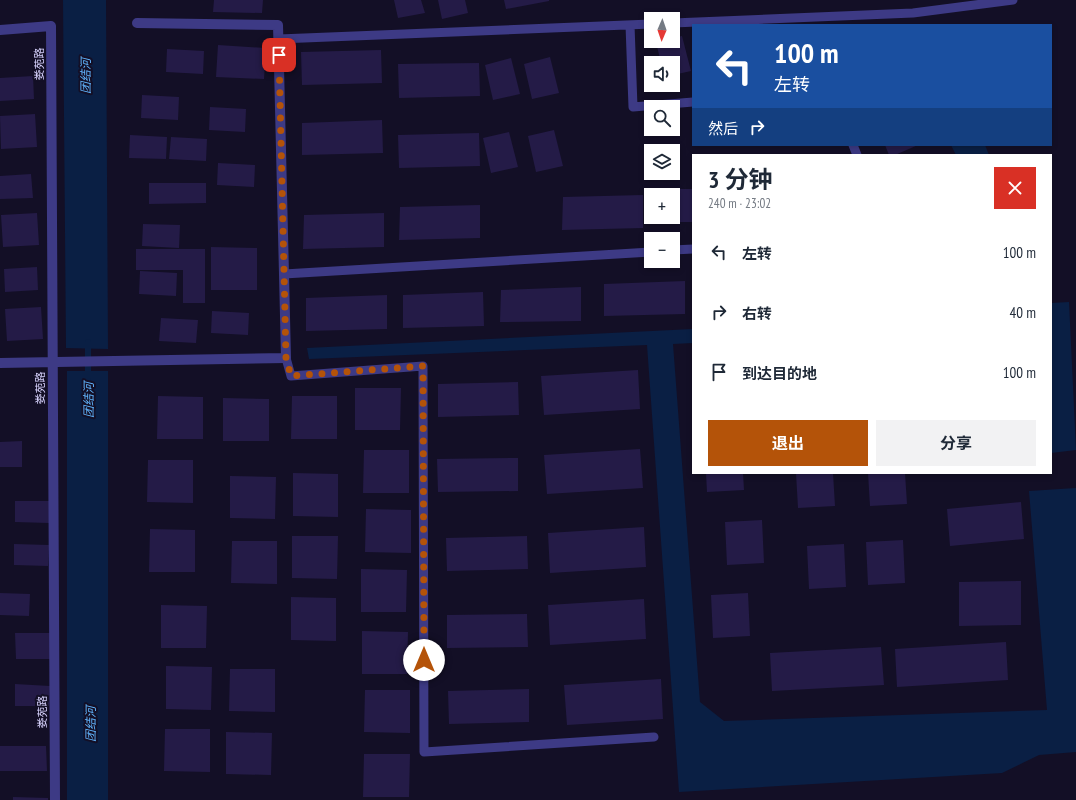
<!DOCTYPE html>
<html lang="zh">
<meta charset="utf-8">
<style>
body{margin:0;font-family:"PT Sans Narrow","Noto Sans SC",sans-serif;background:#f2f2f3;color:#1f2937;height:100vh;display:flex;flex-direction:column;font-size:15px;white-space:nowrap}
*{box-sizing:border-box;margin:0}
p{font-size:13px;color:#747a83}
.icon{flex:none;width:22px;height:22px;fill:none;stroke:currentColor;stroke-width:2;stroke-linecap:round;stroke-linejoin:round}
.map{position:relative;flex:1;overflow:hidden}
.sheet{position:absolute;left:692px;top:154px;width:360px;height:320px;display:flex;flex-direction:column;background:#fff;border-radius:0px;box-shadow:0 2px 6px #0003}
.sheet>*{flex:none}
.banner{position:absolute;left:692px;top:24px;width:360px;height:122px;border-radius:0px;box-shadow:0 2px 6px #0003;background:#1a4fa0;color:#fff;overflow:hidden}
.needle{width:26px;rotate:182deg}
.buttons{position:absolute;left:644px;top:12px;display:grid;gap:8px}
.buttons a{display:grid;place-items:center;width:36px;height:36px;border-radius:0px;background:#fff;box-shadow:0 2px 6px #0003;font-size:20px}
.pin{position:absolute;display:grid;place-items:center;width:34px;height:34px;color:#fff;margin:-17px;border-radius:8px;box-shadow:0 2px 6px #0006}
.me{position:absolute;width:44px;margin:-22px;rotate:0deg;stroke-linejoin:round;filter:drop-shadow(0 0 3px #0008)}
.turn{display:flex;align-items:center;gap:14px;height:84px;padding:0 16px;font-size:18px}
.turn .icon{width:52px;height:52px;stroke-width:2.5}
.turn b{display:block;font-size:28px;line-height:34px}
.then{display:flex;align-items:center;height:38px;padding:0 16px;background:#0003;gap:8px;font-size:15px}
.round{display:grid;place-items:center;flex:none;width:42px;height:42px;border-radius:0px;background:#f2f2f3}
.headline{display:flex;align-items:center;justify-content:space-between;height:68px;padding:0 16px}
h1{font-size:24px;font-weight:700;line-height:30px}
.cta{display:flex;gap:8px;margin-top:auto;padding:8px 16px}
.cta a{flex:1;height:46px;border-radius:0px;background:#b45309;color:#fff;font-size:16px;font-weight:700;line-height:46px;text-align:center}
.cta a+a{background:#f2f2f3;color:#1f2937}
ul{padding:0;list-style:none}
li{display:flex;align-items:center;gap:12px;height:60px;padding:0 16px}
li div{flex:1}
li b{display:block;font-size:15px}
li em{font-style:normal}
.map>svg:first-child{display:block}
.water{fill:#0a1f44}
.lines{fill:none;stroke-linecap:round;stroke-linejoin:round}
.stream{stroke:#0a1f44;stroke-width:6}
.building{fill:#241b47}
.service{stroke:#3d3a85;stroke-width:9}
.minor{stroke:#3d3a85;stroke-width:10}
.route{stroke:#b45309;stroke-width:7;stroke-dasharray:0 12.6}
.labels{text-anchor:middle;stroke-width:4;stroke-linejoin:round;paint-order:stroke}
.street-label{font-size:11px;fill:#d9d4ff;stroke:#130f26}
.water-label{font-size:12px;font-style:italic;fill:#62b6ff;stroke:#130f26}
</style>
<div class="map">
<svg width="1076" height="800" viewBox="0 0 1076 800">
<rect width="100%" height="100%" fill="#130f26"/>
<path class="water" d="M63 0H106L108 349 66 348Z
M951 145H985L989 155H956Z
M1069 302 1076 450 1051 453V303Z
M693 329V343L673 344 700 702 724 721 1047 710 1029 491 1076 488V752L1039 755 1002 773 679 792 647 345 309 359 307 348Z
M67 371H108V800H67Z"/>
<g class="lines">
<path class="stream" d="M88 342V378"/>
</g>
<path class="building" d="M214 0H263L262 13 213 12Z
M394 0H421L425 13 398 18Z
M438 0H465L468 13 442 19Z
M504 0H549V1L506 9Z
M682 36 691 71 673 75V63H661L656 42 673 41V38Z
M218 45 266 48 264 79 216 77Z
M167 49 204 51 203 74 166 72Z
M381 50 382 83 302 85 301 52Z
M550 57 559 93 532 99 524 64Z
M511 58 520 94 493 100 485 65Z
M479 63 480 96 399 98 398 64Z
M33 76 34 99 0 101V78Z
M142 95 179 97 178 120 141 118Z
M210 107 246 109 245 132 209 130Z
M35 114 37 147 1 149 0 116Z
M382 120 383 153 302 155V123Z
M554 130 563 166 536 172 528 136Z
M509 132 518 167 491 173 483 138Z
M479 133 480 166 399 168 398 135Z
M130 135 167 137 166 159 129 158Z
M171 137 207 139 206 161 169 159Z
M885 145H918L895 155H889Z
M218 163 255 165 254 187 217 185Z
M31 174 33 198 0 199V176Z
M149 183H206V203L149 204Z
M670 189H693V222H669V217H673V195H670Z
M643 195V228L562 230 563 197Z
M480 205V238L399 240 400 207Z
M37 213 39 245 3 247 1 215Z
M384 213V247L303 249 304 215Z
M143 224 180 225 179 248 142 246Z
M211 247 257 248V290H211Z
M136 249H205V303H183V270H136Z
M37 267 38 290 5 292 4 269Z
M140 271 177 273 176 296 139 294Z
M685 281V314L604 316V284Z
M581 287V321L500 322 501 290Z
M483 292 484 326 403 328V295Z
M387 295V329L306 331V298Z
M41 307 43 339 7 341 5 309Z
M212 311 249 313 248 335 211 333Z
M161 318 198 320 196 343 159 341Z
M638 370 640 409 544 415 541 376Z
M518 382 519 415 438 417V384Z
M355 388H401L400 430H355Z
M158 396 203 397V439H157Z
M292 396H337V439H291Z
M223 398 269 399V441H223Z
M22 441V467H0V442Z
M640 449 643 488 547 494 544 455Z
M364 450H409V493H363Z
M518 458V491L438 492 437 459Z
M148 460H193V503L147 502Z
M293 473 338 474V517L293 516Z
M706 473H743L744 490 707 492Z
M796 473H833L835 506 798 508Z
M868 473H905L907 504 870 506Z
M230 476 276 477 275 519 230 518Z
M15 501H50L49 523 15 522Z
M1021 502 1024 539 950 546 947 509Z
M366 509 411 510V553L365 552Z
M762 520 764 563 727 565 725 522Z
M644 527 646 567 550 573 548 533Z
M150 529 195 530V572H149Z
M292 536H338L337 579 292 578Z
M527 536 528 569 447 571 446 538Z
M903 540 905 583 868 585 866 542Z
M232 541H277V584L231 583Z
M14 544 49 545 48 566 14 565Z
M844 544 846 587 809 589 807 546Z
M361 569 407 570 406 612H361Z
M1021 581V625L959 626V582Z
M0 593 30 594 29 616 0 615Z
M748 593 750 636 713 638 711 595Z
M291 597 336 598V641L291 640Z
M644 599 646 639 550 645 548 605Z
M161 605 207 606 206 648H161Z
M527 614 528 647 447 648V615Z
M362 631 408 632 407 674H362Z
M15 633H51V659H16Z
M1006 642 1008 680 897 687 895 649Z
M881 647 884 685 772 691 770 653Z
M166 666 212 667 211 710 166 709Z
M230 669H275V712L229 711Z
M661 679 663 719 567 725 564 685Z
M15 684 50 686 49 706H15Z
M529 689V722L449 724 448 691Z
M365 690H410V733L364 732Z
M165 729H210V772L164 771Z
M226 732 272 733 271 775 226 774Z
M0 746H46L47 771H0Z
M364 754H410L409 797H363Z
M13 797 48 798V800H13Z"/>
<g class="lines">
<path class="service" d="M673 23 913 13 1013 0
M630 25 633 107 693 102
M279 39 651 24
M853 145 857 155
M673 250 693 249
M284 274 651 252
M286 358 291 376 423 366 424 752 654 737"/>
<path class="minor" d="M0 30 51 26 55 800
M0 363 286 358 278 25 137 23"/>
</g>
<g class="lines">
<path class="route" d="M279 55 286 358 291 376 423 366 424 660"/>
</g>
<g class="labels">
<g class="street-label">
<text transform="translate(39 64) rotate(-90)" y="4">娄苑路</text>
<text transform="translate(40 388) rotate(-90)" y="4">娄苑路</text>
<text transform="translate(42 712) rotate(-90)" y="4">娄苑路</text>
</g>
<g class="water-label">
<text transform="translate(86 76) rotate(-90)" y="4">团结河</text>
<text transform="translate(89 400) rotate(-90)" y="4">团结河</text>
<text transform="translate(91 724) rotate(-90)" y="4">团结河</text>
</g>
</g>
</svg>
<div class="buttons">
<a><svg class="needle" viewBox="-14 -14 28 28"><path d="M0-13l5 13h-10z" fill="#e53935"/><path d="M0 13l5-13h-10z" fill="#747a83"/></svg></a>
<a><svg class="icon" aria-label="sound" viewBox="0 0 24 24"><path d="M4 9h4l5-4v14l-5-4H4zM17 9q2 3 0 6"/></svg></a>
<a><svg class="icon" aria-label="search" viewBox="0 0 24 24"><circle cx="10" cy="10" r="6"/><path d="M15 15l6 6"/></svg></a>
<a><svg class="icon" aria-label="layers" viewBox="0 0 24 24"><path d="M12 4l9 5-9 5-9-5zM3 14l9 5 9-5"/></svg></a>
<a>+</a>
<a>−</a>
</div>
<div class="pin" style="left:279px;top:55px;background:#d93025"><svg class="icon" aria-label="arrive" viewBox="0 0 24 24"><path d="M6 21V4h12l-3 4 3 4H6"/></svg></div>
<svg class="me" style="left:424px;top:660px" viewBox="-20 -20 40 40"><circle r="19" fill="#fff"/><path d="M0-13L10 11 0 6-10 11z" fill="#b45309"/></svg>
<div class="banner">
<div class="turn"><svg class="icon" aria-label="left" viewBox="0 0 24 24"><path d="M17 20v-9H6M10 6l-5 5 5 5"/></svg><div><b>100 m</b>左转</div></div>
<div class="then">然后<svg class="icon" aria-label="right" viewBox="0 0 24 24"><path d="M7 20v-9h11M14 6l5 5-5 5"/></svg></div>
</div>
<section class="sheet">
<div class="headline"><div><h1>3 分钟</h1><p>240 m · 23:02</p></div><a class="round" style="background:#d93025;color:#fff"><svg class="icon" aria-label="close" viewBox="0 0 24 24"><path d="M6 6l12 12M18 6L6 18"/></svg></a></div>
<ul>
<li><svg class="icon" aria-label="left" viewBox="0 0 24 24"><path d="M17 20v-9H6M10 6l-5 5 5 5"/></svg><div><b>左转</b></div><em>100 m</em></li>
<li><svg class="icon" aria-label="right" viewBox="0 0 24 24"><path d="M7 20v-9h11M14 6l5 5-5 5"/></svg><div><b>右转</b></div><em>40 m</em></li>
<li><svg class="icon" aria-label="arrive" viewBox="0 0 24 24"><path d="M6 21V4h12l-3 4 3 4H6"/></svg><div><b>到达目的地</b></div><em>100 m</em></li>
</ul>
<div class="cta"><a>退出</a><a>分享</a></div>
</section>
</div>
